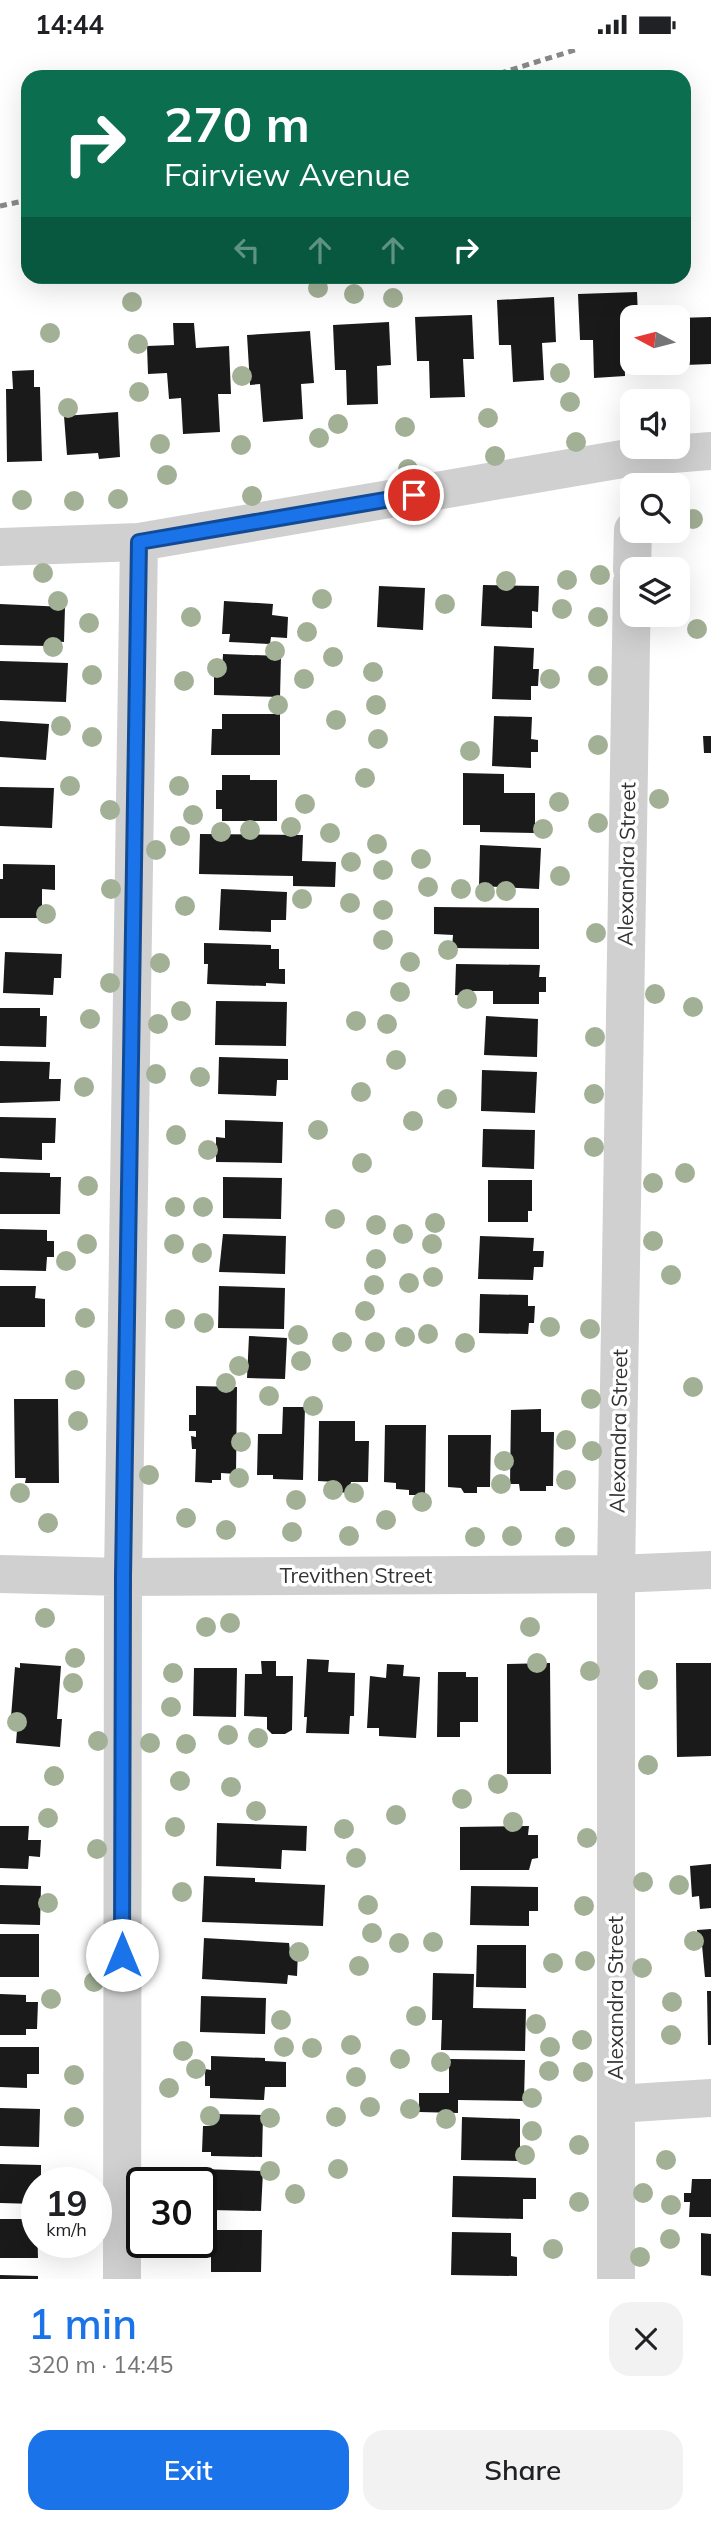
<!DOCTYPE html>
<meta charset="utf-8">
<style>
body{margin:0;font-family:Mulish,sans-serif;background:#f2f2f2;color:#202124;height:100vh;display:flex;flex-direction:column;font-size:26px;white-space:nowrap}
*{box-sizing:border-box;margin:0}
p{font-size:23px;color:#757577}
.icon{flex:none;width:38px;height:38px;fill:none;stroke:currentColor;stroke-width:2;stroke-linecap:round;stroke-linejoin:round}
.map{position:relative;height:2230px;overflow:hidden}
.side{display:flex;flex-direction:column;background:#fff;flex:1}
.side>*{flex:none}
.hud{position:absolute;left:21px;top:21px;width:670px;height:214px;border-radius:21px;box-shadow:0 7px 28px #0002;background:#0b6e4f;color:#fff;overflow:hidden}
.needle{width:46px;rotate:277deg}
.buttons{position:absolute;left:620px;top:256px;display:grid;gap:14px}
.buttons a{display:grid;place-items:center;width:70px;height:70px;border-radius:14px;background:#fff;box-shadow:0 7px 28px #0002;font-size:35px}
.speed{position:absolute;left:21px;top:2118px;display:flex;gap:14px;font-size:35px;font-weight:700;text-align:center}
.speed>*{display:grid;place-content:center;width:91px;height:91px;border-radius:50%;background:#fff;box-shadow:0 7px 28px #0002;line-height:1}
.speed small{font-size:18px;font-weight:400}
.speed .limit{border:4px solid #111;border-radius:10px;background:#fff;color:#111}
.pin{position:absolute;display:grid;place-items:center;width:60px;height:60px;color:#fff;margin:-30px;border:4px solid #fff;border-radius:50%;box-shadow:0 2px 7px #0007}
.me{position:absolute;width:77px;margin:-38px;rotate:0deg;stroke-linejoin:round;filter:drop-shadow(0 0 5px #0008)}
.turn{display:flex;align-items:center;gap:24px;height:147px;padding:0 28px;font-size:32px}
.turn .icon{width:91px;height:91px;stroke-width:2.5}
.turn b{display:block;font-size:49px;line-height:60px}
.lanes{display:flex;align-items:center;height:66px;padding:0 28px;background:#0003;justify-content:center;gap:35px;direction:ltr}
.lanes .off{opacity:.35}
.round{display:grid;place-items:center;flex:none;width:74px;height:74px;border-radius:21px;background:#f2f2f2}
.headline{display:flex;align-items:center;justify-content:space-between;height:119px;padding:0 28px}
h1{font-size:42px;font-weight:600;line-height:52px;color:#1a73e8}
.button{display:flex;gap:14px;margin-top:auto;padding:14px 28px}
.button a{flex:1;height:80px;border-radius:21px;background:#1a73e8;color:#fff;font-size:28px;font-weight:600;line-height:80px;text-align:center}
.button a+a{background:#f2f2f2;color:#202124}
.status{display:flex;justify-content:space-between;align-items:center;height:49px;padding:0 35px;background:#fff;direction:ltr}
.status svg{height:19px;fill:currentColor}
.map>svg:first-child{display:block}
.building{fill:#1a1a1a}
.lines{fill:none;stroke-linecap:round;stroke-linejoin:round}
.minor{stroke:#d0d0d0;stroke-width:38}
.rail{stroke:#888;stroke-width:5;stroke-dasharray:7 5;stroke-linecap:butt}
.tree{fill:#a2b095}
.route-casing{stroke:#114b97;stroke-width:18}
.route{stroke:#1a73e8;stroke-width:12}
.labels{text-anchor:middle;stroke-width:7;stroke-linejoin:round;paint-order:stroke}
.street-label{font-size:21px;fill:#333;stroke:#fff}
</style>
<div class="status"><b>14:44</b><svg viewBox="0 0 49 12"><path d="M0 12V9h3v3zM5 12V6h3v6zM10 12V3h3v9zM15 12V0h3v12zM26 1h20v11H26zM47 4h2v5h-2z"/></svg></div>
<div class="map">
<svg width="711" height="2230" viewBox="0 0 711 2230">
<rect width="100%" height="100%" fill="#fff"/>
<path class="building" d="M637 243 638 268H632V288L624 289 625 327 594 329 593 291H580L578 245Z
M554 248 556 293 542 294 544 331 513 333 511 296H499L497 251Z
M472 266 474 310H463L465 348 430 349 429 312H417L415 268Z
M711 268V315L659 317V313H677V269Z
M389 273 391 316 377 317 378 355 347 356 346 321H335L333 276Z
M173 274H194L196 299 229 297 231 345H218L220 383 183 385 181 349 169 350 167 324 148 325 147 297 174 296Z
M310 282 314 334 301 335 303 370 263 373 260 335 250 336 247 286Z
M34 321V338H40L42 412 7 413 6 340H13L12 322Z
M118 363 120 408 99 410 98 404 67 406 64 367Z
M483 536 539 537 538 563 532 562V579L481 577Z
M379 537 425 539 423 581 377 578Z
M224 552 273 555 272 566 288 568 287 589 271 588 270 595 229 593 230 585H222Z
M0 555 65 558 64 593 48 592V597L0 596Z
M494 597 534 599 533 620H539L538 637H531V651L492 650Z
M223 605 281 607 280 648 214 646V625H222Z
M0 612 68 614 66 653 0 651Z
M222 665H280V706H211L212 680H222Z
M494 667 532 668 531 690 538 691V703H531V719L492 717Z
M0 672 49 675 46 711 0 708Z
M703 687H711V704H704Z
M463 724 504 725V744H535V784L480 783V776H463Z
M222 726H250V731H277V772H222V760H216V741H222Z
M0 738 54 739 52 779 0 777Z
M200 785 303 786 302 812 336 813 335 838 293 837V827L199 825Z
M480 796 541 799 539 840 479 837Z
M3 815 55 816V841L42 840V869H0V830H3Z
M221 840 287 843 286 871H271V883L219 881Z
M434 858 539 859V900L452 899 453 886 434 885Z
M204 894 271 896V900H279V920H285V935L266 934V937L207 935 208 915H204Z
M5 903 62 905 61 929H54L53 946 3 944Z
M456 915 540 916 539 928H546V943H539V955H493V942H466V947L455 946Z
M216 952 287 953 286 997 215 996Z
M0 959H40V967H47L46 998 0 997Z
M486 967 538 970 537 1008 484 1006Z
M219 1008 288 1010V1031H277L276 1047 218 1045Z
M0 1012 50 1013 49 1030H61L60 1052 0 1054Z
M482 1021 537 1023 535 1064 481 1062Z
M0 1068 56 1069 55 1094H42V1111L0 1109Z
M225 1071 283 1073 282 1114 216 1113V1088L225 1089Z
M483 1080 535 1081 534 1120 482 1118Z
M0 1123 50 1124V1128H61L60 1165H0Z
M223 1128 282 1129 281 1170 223 1169Z
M488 1131H532V1162H528V1173H488Z
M0 1180 47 1181V1192H54V1208H47L46 1222 0 1221Z
M223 1185 286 1187 285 1225 219 1223Z
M480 1187 534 1189 533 1202H544L543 1218H534L533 1231 478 1230Z
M0 1237H36L35 1249 45 1250V1278H0Z
M219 1237 285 1239 284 1280 218 1279Z
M480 1245 528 1246V1257H535L534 1274H529L528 1285 479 1284Z
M249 1287 287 1289 285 1330 247 1329Z
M196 1337 237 1338 236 1425 221 1424V1431H212V1434L195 1433 196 1400H192L191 1387 196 1388V1382H189V1366H196Z
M14 1350H58L59 1434H25L26 1429H15Z
M283 1358H305L303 1431 273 1430V1426H257L258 1385H282Z
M541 1360V1383H554L553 1437H546V1442H520L519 1435H510L511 1361Z
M319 1372H355V1392H369L368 1433H351L349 1444 338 1443 335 1433 318 1432Z
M385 1376H426L425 1446H409V1441L396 1440V1434L384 1433Z
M448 1386H491L490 1438H477V1444H464L461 1439 448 1438Z
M307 1610 329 1611 328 1623 355 1624 354 1667H350L349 1685 306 1684 307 1668H304Z
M261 1612H276V1627H293L292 1681 285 1685H272L267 1680V1668L244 1667 245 1625H262Z
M20 1614 61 1617 57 1670H62L60 1698 16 1694 18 1669 11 1668 15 1618 20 1619Z
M550 1614 551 1725H507V1615Z
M676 1614H711V1707L677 1708Z
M387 1615 404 1616 403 1627 420 1628 416 1689 379 1687V1679H367L370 1627 386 1629Z
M194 1619H237L236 1668 193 1667Z
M438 1623H466V1628H478V1673H460V1688H437Z
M217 1774 307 1777 306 1802 282 1801 281 1820 216 1817Z
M0 1777H29L28 1791H41L40 1808 29 1807 28 1820 0 1819Z
M529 1777 528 1786H538V1809L532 1810 529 1821H460V1778Z
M711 1815V1859L700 1860 699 1847 692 1848 690 1817Z
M204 1827 255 1829V1833L325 1836 323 1877 202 1873Z
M0 1836 41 1837 40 1876 0 1875Z
M471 1837 538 1838V1862H529V1877L470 1876Z
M711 1880V1928H705L702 1896 698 1897 697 1881Z
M0 1885H39V1928H0Z
M204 1889 289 1894 290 1902H298L297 1927 288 1926 287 1935 202 1930Z
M477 1896H526V1939L476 1938Z
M433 1924 474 1925 473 1959 526 1960 525 2002 441 2001 442 1971H432Z
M707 1942H711V1996H708Z
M0 1945 26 1946V1953H38L37 1980H26V1986H0Z
M201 1947 266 1949 265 1985 200 1983Z
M0 1998H39V2025H27V2039L0 2038Z
M211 2007 265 2009V2012L286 2013V2038H265L264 2051 210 2049V2037H205V2020L211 2021Z
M449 2010 525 2011 524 2052 458 2051V2064L419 2063V2044H449Z
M0 2059 40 2060 39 2098 0 2097Z
M210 2065 263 2066 262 2108 211 2107V2103H202L203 2077H210Z
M462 2068 520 2070V2112L461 2111Z
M0 2115 41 2116V2133H37V2155L0 2154Z
M201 2120 263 2122 261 2162 211 2161V2151H201Z
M453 2127 536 2129V2150H523V2170L452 2168Z
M692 2130H711V2168H689L690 2153H684V2144H691Z
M0 2170H37L38 2209H0Z
M211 2181H262L261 2223H211Z
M452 2183 511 2184V2207L517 2208V2227L451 2226Z
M701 2184 711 2185V2227L701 2226Z
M0 2226 38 2227V2230H0Z"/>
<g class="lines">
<path class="minor" d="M0 498 139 493 634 408 711 402
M632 520 633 481
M0 1525 123 1528 616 1525 711 1521
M616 2055 711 2049
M122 2230 123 1528 139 493
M616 2230V1525L632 533"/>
<path class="rail" d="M488 28 578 0
M0 157 28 151"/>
</g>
<g class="tree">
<circle cx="318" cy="239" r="10"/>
<circle cx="354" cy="245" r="10"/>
<circle cx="393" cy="249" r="10"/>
<circle cx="132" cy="253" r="10"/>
<circle cx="50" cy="284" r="10"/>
<circle cx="138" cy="295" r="10"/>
<circle cx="560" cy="324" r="10"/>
<circle cx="242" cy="327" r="10"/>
<circle cx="139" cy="343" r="10"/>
<circle cx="570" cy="353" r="10"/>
<circle cx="68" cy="359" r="10"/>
<circle cx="488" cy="369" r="10"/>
<circle cx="338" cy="375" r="10"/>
<circle cx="405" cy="378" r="10"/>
<circle cx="319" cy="389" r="10"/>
<circle cx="576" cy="393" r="10"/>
<circle cx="160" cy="395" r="10"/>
<circle cx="241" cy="396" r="10"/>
<circle cx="495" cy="407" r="10"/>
<circle cx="408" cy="420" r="10"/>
<circle cx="167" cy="426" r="10"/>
<circle cx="252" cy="447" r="10"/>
<circle cx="118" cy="450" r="10"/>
<circle cx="22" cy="451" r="10"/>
<circle cx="74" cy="452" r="10"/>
<circle cx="693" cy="470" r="10"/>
<circle cx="43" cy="524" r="10"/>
<circle cx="600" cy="526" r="10"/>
<circle cx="567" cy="531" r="10"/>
<circle cx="506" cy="532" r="10"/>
<circle cx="322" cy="550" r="10"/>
<circle cx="58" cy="552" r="10"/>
<circle cx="445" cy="555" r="10"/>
<circle cx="562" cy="560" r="10"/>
<circle cx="191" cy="568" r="10"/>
<circle cx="598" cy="568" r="10"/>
<circle cx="89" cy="574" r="10"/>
<circle cx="697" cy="580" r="10"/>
<circle cx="307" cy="583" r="10"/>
<circle cx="53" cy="598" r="10"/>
<circle cx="275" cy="602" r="10"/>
<circle cx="333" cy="608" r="10"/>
<circle cx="217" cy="619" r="10"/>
<circle cx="373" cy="623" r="10"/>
<circle cx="92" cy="626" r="10"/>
<circle cx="598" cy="627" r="10"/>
<circle cx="304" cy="630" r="10"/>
<circle cx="550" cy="630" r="10"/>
<circle cx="184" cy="632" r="10"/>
<circle cx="278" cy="656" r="10"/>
<circle cx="376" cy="656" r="10"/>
<circle cx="336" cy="671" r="10"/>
<circle cx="61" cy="677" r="10"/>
<circle cx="92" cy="688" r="10"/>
<circle cx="378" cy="690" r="10"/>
<circle cx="598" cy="696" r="10"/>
<circle cx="470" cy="702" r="10"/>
<circle cx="365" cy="729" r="10"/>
<circle cx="70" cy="737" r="10"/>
<circle cx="179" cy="737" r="10"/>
<circle cx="659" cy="750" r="10"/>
<circle cx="559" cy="753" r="10"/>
<circle cx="305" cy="755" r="10"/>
<circle cx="110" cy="761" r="10"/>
<circle cx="193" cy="766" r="10"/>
<circle cx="598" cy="774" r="10"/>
<circle cx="291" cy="778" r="10"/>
<circle cx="543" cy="780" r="10"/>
<circle cx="250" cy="781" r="10"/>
<circle cx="221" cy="783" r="10"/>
<circle cx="330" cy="784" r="10"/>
<circle cx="180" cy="787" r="10"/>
<circle cx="377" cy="795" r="10"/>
<circle cx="156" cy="801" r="10"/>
<circle cx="421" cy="810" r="10"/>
<circle cx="351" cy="813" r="10"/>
<circle cx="383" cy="821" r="10"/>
<circle cx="560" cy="827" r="10"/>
<circle cx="428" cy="838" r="10"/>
<circle cx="111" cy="840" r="10"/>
<circle cx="461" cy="840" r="10"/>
<circle cx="506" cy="842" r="10"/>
<circle cx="485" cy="843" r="10"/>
<circle cx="302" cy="850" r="10"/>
<circle cx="350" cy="854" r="10"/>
<circle cx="185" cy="857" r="10"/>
<circle cx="383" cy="861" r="10"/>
<circle cx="46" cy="865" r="10"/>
<circle cx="596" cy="884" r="10"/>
<circle cx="383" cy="891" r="10"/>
<circle cx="448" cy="901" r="10"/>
<circle cx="410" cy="913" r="10"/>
<circle cx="160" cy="914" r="10"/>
<circle cx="110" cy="934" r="10"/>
<circle cx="400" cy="943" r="10"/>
<circle cx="655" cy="945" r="10"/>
<circle cx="467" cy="950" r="10"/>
<circle cx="693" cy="958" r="10"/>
<circle cx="181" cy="962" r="10"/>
<circle cx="90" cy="970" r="10"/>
<circle cx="356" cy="972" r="10"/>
<circle cx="158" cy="975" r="10"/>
<circle cx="387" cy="975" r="10"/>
<circle cx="595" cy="988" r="10"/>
<circle cx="396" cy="1011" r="10"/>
<circle cx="156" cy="1025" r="10"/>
<circle cx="200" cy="1028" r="10"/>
<circle cx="84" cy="1038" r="10"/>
<circle cx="361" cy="1043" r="10"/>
<circle cx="594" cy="1045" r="10"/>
<circle cx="447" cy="1050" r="10"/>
<circle cx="413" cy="1072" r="10"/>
<circle cx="318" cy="1081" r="10"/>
<circle cx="176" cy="1086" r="10"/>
<circle cx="594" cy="1098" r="10"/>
<circle cx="208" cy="1101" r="10"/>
<circle cx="362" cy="1114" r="10"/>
<circle cx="685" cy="1124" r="10"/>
<circle cx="653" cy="1134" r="10"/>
<circle cx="88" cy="1137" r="10"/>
<circle cx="175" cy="1158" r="10"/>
<circle cx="203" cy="1158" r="10"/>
<circle cx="335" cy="1170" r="10"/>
<circle cx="435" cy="1174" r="10"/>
<circle cx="376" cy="1176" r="10"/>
<circle cx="403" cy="1185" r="10"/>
<circle cx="653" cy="1192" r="10"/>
<circle cx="87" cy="1195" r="10"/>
<circle cx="174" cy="1195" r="10"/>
<circle cx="432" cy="1195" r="10"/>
<circle cx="202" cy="1204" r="10"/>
<circle cx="376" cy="1210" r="10"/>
<circle cx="66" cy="1212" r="10"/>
<circle cx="671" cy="1226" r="10"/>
<circle cx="433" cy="1228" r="10"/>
<circle cx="409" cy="1234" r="10"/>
<circle cx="374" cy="1236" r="10"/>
<circle cx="365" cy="1262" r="10"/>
<circle cx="85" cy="1269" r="10"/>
<circle cx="175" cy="1270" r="10"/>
<circle cx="204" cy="1274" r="10"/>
<circle cx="550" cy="1278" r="10"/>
<circle cx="590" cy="1280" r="10"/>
<circle cx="428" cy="1285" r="10"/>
<circle cx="298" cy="1286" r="10"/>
<circle cx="405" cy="1288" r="10"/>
<circle cx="342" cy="1293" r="10"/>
<circle cx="375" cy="1293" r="10"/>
<circle cx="465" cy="1294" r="10"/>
<circle cx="301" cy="1312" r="10"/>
<circle cx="239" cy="1317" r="10"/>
<circle cx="75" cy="1331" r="10"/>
<circle cx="226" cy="1334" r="10"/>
<circle cx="693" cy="1338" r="10"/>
<circle cx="269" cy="1347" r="10"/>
<circle cx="591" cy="1350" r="10"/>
<circle cx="313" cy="1357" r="10"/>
<circle cx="78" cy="1372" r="10"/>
<circle cx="566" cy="1391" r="10"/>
<circle cx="241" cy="1393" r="10"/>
<circle cx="592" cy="1402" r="10"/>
<circle cx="504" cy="1412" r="10"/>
<circle cx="149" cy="1426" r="10"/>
<circle cx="239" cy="1429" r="10"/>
<circle cx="566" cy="1431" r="10"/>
<circle cx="501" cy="1435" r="10"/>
<circle cx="333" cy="1441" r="10"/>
<circle cx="20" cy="1444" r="10"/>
<circle cx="354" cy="1444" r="10"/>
<circle cx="296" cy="1451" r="10"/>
<circle cx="422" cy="1453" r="10"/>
<circle cx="186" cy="1469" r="10"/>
<circle cx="386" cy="1471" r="10"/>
<circle cx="48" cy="1474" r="10"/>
<circle cx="226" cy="1481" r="10"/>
<circle cx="292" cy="1483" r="10"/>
<circle cx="349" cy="1487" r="10"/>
<circle cx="512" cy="1487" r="10"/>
<circle cx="475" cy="1488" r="10"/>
<circle cx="565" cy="1488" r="10"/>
<circle cx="45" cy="1569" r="10"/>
<circle cx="230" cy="1574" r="10"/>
<circle cx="206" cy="1578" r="10"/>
<circle cx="530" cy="1578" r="10"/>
<circle cx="75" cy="1609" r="10"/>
<circle cx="537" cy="1614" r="10"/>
<circle cx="590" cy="1622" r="10"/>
<circle cx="173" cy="1624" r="10"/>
<circle cx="648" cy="1631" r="10"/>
<circle cx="73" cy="1634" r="10"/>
<circle cx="171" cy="1658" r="10"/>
<circle cx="17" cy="1673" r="10"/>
<circle cx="228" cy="1686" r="10"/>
<circle cx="258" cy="1689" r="10"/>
<circle cx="98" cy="1692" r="10"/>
<circle cx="150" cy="1694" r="10"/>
<circle cx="186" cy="1695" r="10"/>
<circle cx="648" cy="1716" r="10"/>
<circle cx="54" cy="1727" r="10"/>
<circle cx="180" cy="1732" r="10"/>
<circle cx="498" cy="1735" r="10"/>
<circle cx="231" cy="1738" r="10"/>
<circle cx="462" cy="1750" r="10"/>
<circle cx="256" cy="1762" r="10"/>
<circle cx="396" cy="1766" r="10"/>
<circle cx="48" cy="1769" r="10"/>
<circle cx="513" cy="1773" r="10"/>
<circle cx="175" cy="1778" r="10"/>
<circle cx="344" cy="1780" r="10"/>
<circle cx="587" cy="1789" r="10"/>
<circle cx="97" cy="1800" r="10"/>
<circle cx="356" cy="1809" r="10"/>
<circle cx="643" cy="1833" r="10"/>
<circle cx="679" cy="1836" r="10"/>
<circle cx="182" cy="1843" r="10"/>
<circle cx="48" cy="1854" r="10"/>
<circle cx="368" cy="1856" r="10"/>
<circle cx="584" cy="1857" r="10"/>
<circle cx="372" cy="1884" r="10"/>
<circle cx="694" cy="1892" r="10"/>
<circle cx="433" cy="1893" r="10"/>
<circle cx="399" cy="1894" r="10"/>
<circle cx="299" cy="1903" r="10"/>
<circle cx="585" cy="1912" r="10"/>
<circle cx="553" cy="1914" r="10"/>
<circle cx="359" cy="1917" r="10"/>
<circle cx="642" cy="1919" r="10"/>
<circle cx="94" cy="1933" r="10"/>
<circle cx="51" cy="1950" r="10"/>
<circle cx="672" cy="1953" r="10"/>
<circle cx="416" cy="1967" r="10"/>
<circle cx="281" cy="1971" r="10"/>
<circle cx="536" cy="1975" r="10"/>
<circle cx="671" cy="1986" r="10"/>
<circle cx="582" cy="1991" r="10"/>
<circle cx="351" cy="1996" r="10"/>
<circle cx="284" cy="1998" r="10"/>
<circle cx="550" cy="1998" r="10"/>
<circle cx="312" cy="1999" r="10"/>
<circle cx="183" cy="2002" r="10"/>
<circle cx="400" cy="2010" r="10"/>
<circle cx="441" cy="2013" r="10"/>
<circle cx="196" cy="2020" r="10"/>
<circle cx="549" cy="2022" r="10"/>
<circle cx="583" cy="2023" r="10"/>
<circle cx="74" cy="2026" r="10"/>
<circle cx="356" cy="2028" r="10"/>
<circle cx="169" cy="2039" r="10"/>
<circle cx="532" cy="2049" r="10"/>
<circle cx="370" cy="2058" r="10"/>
<circle cx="410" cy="2060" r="10"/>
<circle cx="210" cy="2067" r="10"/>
<circle cx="74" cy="2068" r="10"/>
<circle cx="336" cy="2068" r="10"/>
<circle cx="270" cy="2069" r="10"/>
<circle cx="446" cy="2070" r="10"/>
<circle cx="532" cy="2082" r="10"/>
<circle cx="579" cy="2096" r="10"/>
<circle cx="525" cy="2106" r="10"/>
<circle cx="666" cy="2111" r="10"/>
<circle cx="338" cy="2120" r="10"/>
<circle cx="270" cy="2122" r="10"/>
<circle cx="643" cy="2144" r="10"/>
<circle cx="295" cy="2145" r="10"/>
<circle cx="579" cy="2153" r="10"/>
<circle cx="671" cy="2156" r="10"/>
<circle cx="670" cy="2190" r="10"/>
<circle cx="553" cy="2200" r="10"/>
<circle cx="640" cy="2208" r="10"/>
</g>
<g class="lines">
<defs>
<path id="route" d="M122 1906 123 1528 139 493 414 446"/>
</defs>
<use href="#route" class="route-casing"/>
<use href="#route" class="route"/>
</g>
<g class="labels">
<g class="street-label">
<text transform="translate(627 815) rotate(-89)" y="7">Alexandra Street</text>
<text transform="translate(619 1382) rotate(-89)" y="7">Alexandra Street</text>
<text x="356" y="1534">Trevithen Street</text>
<text transform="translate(616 1949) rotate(-90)" y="7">Alexandra Street</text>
</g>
</g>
</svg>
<div class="buttons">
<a><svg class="needle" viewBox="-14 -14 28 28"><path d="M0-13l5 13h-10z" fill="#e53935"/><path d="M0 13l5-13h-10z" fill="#757577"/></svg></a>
<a><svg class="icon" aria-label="sound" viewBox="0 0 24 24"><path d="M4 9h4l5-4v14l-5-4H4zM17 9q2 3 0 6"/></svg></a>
<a><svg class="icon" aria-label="search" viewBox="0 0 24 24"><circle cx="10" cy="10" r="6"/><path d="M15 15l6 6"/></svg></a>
<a><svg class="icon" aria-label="layers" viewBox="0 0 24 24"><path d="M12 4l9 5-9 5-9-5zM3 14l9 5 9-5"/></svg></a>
</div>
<div class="speed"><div>19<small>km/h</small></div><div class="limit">30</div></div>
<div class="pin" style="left:414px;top:446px;background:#d93025"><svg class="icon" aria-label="arrive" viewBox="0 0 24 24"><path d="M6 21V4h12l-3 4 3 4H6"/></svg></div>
<svg class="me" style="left:122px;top:1906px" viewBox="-20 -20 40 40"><circle r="19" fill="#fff"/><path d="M0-13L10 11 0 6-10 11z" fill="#1a73e8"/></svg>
<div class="hud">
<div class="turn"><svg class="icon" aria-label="right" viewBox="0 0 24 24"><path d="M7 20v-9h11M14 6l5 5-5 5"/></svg><div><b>270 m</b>Fairview Avenue</div></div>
<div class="lanes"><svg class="icon off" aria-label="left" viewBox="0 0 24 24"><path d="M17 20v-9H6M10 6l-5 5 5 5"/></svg><svg class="icon off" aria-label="ahead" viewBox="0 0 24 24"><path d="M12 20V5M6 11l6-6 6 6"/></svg><svg class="icon off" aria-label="ahead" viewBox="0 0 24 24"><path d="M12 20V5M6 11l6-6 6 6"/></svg><svg class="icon" aria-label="right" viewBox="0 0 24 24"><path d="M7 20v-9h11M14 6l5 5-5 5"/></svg></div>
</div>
</div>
<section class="side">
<div class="headline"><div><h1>1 min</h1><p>320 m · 14:45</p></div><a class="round"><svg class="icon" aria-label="close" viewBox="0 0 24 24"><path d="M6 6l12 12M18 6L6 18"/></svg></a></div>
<div class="button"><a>Exit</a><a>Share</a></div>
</section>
